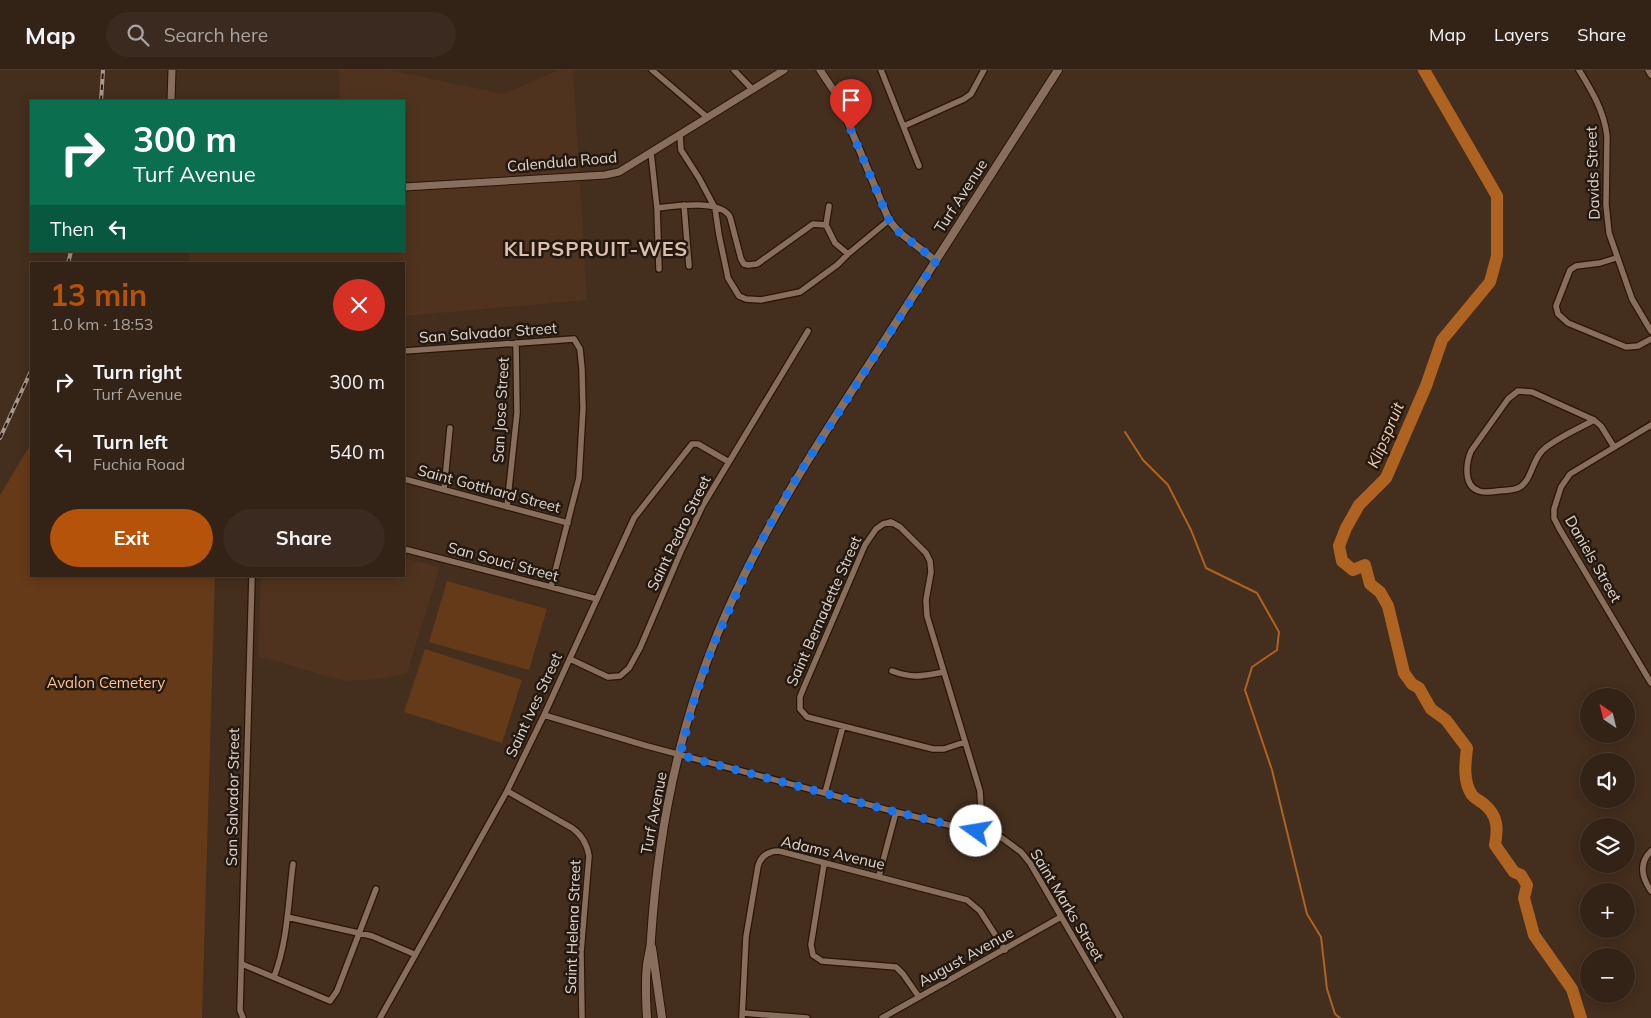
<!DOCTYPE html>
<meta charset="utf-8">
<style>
body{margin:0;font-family:Mulish,sans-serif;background:#3b2a1f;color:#f1f3f6;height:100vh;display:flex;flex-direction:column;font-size:19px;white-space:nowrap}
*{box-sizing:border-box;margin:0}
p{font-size:16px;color:#a9a4a1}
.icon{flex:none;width:28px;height:28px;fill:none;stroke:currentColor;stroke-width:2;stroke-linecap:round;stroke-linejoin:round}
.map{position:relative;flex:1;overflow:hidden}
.drawer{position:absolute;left:30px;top:192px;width:375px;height:315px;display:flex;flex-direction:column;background:#332216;border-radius:0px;box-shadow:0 2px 12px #0003,0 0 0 1px #4e3f35}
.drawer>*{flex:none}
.guide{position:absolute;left:30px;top:30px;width:375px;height:152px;border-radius:0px;box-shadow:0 2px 12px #0003,0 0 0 1px #4e3f35;background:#0b6e4f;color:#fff;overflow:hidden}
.needle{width:32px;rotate:325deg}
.tools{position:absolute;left:1580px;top:618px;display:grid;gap:10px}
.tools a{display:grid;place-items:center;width:55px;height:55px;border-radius:50%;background:#332216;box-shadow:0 2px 12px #0003,0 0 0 1px #4e3f35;font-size:25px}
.pin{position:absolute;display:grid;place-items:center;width:42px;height:42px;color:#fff;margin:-51px -21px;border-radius:50% 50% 50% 0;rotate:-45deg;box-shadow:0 0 5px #0007}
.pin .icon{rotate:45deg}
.me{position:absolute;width:55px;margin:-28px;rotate:283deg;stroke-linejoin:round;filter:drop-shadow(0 0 4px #0008)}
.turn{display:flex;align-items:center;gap:18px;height:105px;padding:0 20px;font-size:22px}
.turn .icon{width:65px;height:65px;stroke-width:2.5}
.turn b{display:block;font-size:35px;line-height:42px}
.then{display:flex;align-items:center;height:48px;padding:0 20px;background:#0003;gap:10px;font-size:19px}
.round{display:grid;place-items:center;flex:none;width:52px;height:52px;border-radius:26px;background:#3b2a1f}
.summary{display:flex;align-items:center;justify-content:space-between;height:85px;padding:0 20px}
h1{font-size:30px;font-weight:700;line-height:38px;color:#b45309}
.button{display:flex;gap:10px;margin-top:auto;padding:10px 20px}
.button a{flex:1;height:58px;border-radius:30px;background:#b45309;color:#fff;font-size:20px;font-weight:700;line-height:58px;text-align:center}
.button a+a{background:#3b2a1f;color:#f1f3f6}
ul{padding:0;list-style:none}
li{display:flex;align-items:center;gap:15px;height:70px;padding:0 20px}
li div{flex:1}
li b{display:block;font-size:19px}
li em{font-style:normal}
header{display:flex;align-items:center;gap:30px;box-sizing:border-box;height:70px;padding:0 25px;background:#332216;border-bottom:1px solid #4e3f35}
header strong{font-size:24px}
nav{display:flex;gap:28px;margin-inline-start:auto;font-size:18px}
.search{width:350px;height:45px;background:#3b2a1f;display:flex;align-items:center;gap:12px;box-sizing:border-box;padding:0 18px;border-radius:28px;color:#a9a4a1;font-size:19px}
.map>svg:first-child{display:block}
.built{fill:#4f331f}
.green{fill:#653a19}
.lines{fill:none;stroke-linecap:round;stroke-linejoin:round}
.stream{stroke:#af6321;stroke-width:2}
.river{stroke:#af6321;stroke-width:12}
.minor-casing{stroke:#2a1506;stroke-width:8}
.tertiary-casing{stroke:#2a1506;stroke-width:9}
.secondary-casing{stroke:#2a1506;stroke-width:10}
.minor{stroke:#886f5d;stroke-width:5.5}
.tertiary{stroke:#886f5d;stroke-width:7}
.secondary{stroke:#886f5d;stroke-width:8}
.rail-casing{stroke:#a9988c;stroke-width:4}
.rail{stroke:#231911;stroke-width:2;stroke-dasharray:5.5;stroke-linecap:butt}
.route{stroke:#1a73e8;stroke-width:9;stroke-dasharray:0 16.2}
.labels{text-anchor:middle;stroke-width:5;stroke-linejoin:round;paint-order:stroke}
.street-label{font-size:15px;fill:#e4d5cb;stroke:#231911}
.park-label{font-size:15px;fill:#ffc093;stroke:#231911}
.water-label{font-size:16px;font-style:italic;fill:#f7ccaf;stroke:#231911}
.district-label{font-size:20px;font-weight:bold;letter-spacing:1px;fill:#dcc0ad;stroke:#231911}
</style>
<header>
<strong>Map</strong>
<div class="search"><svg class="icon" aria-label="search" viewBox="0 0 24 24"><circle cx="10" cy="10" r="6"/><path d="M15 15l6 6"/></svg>Search here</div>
<nav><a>Map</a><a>Layers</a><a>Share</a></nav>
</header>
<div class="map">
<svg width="1651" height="948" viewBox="0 0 1651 948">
<rect width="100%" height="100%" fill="#442e1e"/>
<path class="built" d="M339 0H388L504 24 559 0H573L587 230 404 246V194H189V181H404V31H340Z
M404 488 440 497 407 603 380 609 344 611 258 586 261 506H404Z"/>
<path class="green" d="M31 374V506H215L202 948H0V425Z
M447 511 547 539 529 600 429 572Z
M425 579 522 610 502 673 404 642Z"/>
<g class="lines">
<path class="stream" d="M1125 362 1143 390 1168 415 1191 460 1206 498 1257 523 1279 562 1277 580 1252 597 1245 620 1272 700 1307 844 1321 867 1327 919 1335 944 1340 948"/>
<path class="river" d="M1424 0 1497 126V186L1490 212 1442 270 1426 316 1386 408 1359 435 1346 458 1339 476 1342 491 1353 500 1365 495 1370 514 1380 522 1388 536 1404 603 1412 614 1419 618 1431 639 1446 650 1467 678C1465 694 1463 712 1472 725 1475 729 1481 731 1485 735 1498 746 1498 759 1495 775L1514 802 1521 805 1527 815 1524 828 1534 865 1572 919 1581 948"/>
<defs>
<path id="minor" d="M652 0 707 47
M734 0 752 19
M881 0 919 96
M1579 0C1592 21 1604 41 1607 66L1606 135 1609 163 1632 229 1651 261
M1648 0 1651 5
M904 56 964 29 971 24 984 0
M680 65 681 80 699 108 715 138 719 165 728 208 739 226 746 229 761 230 800 222 837 195 848 184
M651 83 657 138 659 199
M684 135 689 196
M657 138C675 136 720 129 730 147L741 189 744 194 748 195 757 194 813 154 826 155 835 173 848 184 889 150
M826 155 829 136
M1616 188 1600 193 1576 196 1570 200 1556 236 1558 244 1568 253 1626 277 1638 276 1651 269
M404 281 574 269 580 279 582 299 583 338 579 408 551 517
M1594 350C1580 358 1552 370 1542 381 1532 391 1532 409 1520 417 1514 421 1505 420 1498 421 1492 422 1485 423 1479 421 1463 416 1466 393 1471 381L1508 329 1518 321 1532 322 1594 350 1601 356 1614 377
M1651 355 1570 404 1561 417 1554 439V448L1559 458 1651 613
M404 409 568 453
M444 420 450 358
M507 437 517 343 516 273
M404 479 597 529
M570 589 608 607 620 606 629 598 640 578 682 479 703 435 808 261
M892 601C914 609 922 606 944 602
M544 645 647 676 896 742 1002 768 1021 782 1030 793 1120 948
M965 672 944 679H933L807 647 800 639V627L804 617 865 475 876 459 883 454 891 452 900 457 926 483 930 491 931 502 926 530 927 546 980 721 981 739 976 761
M507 721 572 758C582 765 587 773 589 786L581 882 582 948
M825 723 843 656
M1651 781C1638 794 1642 808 1651 821
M824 794 811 875 813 885 822 891 896 897 903 904 919 927
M879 806 896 742
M287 847 372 866 414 884
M242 894 330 931 337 921 376 819
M274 907C288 870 288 833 293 794
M743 943 807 948
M243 948 240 940 252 506
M380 948 507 721 544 645 634 448 692 374H698L729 392
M742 948 746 867 758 796C761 786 768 781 779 781L967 830 980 841 1005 880
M882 948 1061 847"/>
<path id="tertiary" d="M820 0 836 24 889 150 899 162 936 191
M171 31 172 0
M404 117 605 105 619 102 784 0"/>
<path id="secondary" d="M652 878 662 948
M647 948C646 931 645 912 647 895 648 886 651 878 651 869 658 759 681 647 725 546 767 450 824 363 881 276 940 184 999 92 1058 0"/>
</defs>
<use href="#minor" class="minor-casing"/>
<use href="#tertiary" class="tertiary-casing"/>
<use href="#secondary" class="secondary-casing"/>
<use href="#minor" class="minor"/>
<use href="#tertiary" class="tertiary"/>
<use href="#secondary" class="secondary"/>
<defs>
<path id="rail" d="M101 31 103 0
M68 194 71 181
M0 368 31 301"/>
</defs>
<use href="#rail" class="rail-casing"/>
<use href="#rail" class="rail"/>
</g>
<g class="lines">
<path class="route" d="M851 60 889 150 899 162 936 191 797 407 774 447 753 487 712 578 694 631 680 685 896 742 976 761"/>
</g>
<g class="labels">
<g class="street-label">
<text transform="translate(562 92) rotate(-5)" y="5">Calendula Road</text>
<text transform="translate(1593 103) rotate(-92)" y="5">Davids Street</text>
<text transform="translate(961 126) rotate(-57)" y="5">Turf Avenue</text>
<text transform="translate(488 263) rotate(-4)" y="5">San Salvador Street</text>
<text transform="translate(501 340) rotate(-87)" y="5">San Jose Street</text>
<text transform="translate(489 419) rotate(15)" y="5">Saint Gotthard Street</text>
<text transform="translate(679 463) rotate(-64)" y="5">Saint Pedro Street</text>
<text transform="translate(1593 489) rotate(60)" y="5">Daniels Street</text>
<text transform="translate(503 492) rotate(15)" y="5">San Souci Street</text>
<text transform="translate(824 541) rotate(-66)" y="5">Saint Bernadette Street</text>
<text transform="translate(534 635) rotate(-65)" y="5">Saint Ives Street</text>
<text transform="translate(233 727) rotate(-89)" y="5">San Salvador Street</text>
<text transform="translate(654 743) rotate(-79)" y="5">Turf Avenue</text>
<text transform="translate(833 783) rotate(13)" y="5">Adams Avenue</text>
<text transform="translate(1067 835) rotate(59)" y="5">Saint Marks Street</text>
<text transform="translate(573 857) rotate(-88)" y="5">Saint Helena Street</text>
<text transform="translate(966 887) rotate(-29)" y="5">August Avenue</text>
</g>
<g class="park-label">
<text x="106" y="618">Avalon Cemetery</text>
</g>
<g class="water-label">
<text transform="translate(1385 365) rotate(-67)" y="6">Klipspruit</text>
</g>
<g class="district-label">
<text x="596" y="186">KLIPSPRUIT-WES</text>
</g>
</g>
</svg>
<div class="tools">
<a><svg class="needle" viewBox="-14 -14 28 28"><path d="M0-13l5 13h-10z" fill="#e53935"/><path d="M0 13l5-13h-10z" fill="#a9a4a1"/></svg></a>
<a><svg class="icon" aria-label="sound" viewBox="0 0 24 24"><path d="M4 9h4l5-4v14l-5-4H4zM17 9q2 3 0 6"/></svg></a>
<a><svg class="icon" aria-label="layers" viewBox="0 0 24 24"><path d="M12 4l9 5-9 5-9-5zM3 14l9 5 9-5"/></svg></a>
<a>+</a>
<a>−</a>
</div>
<div class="pin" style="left:851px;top:60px;background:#d93025"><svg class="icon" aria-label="arrive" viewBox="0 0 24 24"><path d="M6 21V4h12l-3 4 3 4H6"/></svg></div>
<svg class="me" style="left:976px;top:761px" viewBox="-20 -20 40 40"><circle r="19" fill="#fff"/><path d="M0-13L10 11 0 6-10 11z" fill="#1a73e8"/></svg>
<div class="guide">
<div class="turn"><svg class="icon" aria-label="right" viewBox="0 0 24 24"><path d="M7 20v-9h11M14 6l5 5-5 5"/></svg><div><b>300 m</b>Turf Avenue</div></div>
<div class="then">Then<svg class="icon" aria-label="left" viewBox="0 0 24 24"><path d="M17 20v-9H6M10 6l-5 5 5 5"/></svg></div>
</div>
<section class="drawer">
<div class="summary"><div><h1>13 min</h1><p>1.0 km · 18:53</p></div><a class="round" style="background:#d93025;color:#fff"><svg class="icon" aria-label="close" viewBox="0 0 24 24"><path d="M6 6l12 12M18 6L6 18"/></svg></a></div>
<ul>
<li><svg class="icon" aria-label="right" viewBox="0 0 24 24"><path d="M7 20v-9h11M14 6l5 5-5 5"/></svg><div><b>Turn right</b><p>Turf Avenue</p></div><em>300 m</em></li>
<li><svg class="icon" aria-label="left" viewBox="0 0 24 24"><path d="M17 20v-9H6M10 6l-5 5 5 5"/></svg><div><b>Turn left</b><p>Fuchia Road</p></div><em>540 m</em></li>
</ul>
<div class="button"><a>Exit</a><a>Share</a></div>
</section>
</div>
